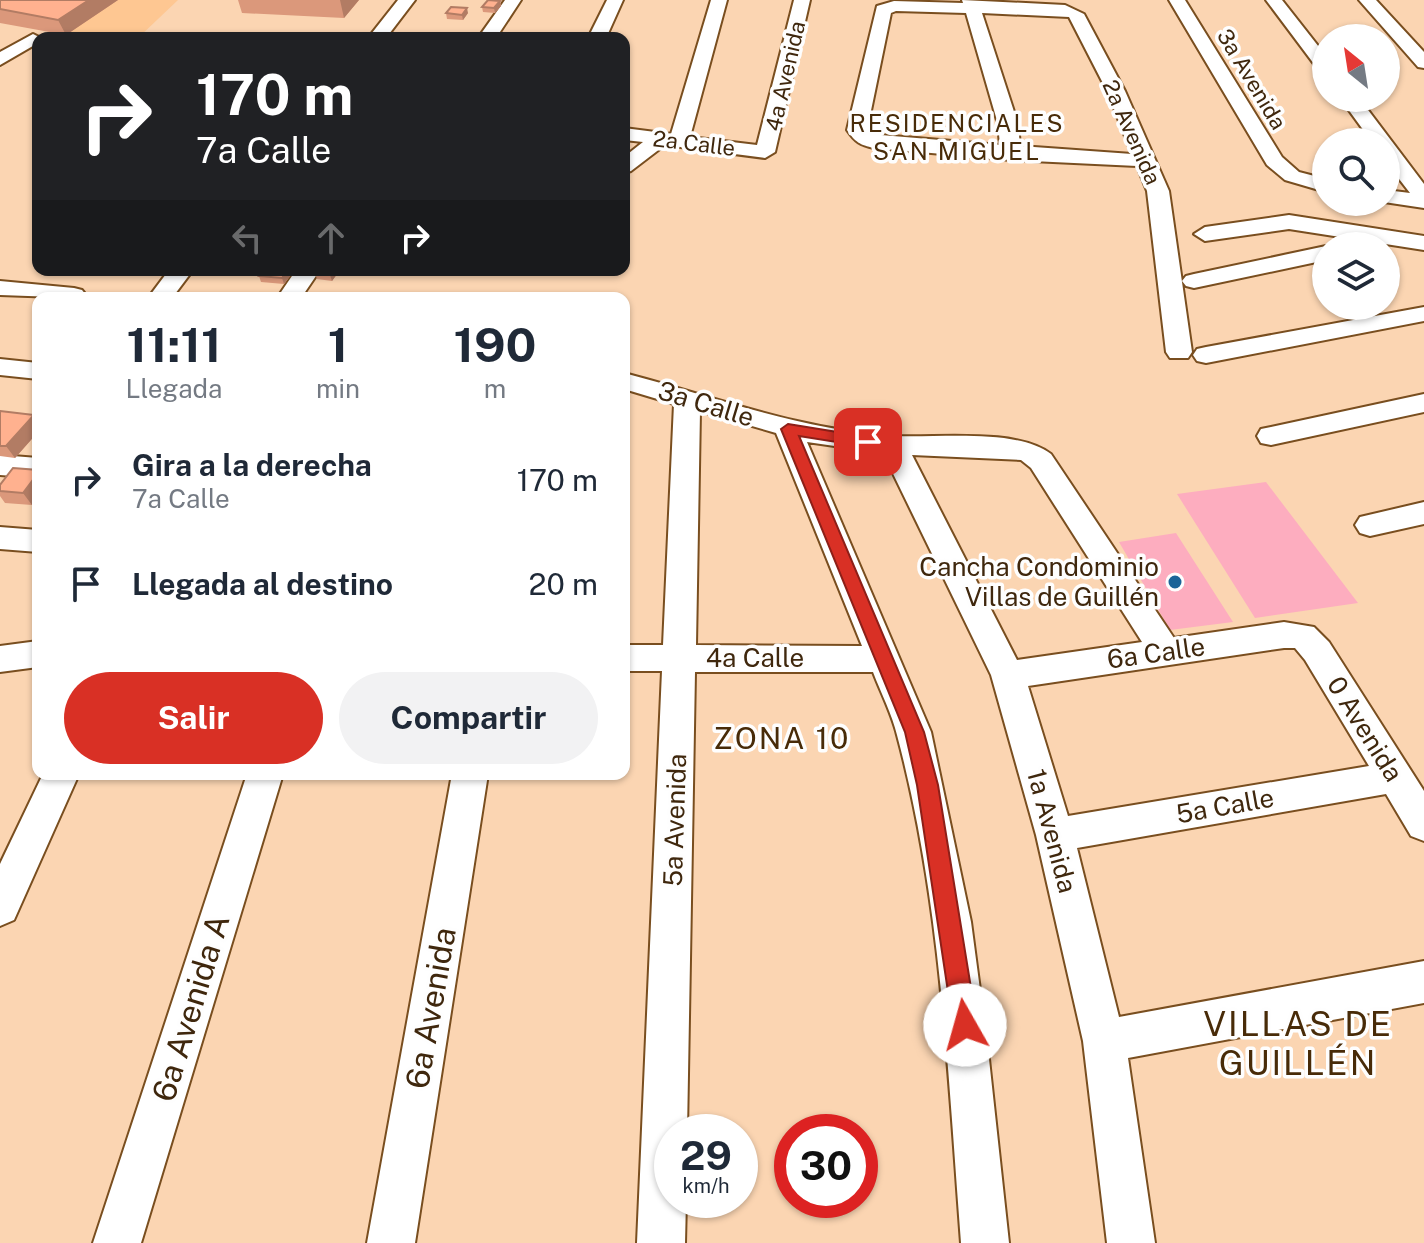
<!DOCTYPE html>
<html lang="es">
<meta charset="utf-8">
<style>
body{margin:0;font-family:"Public Sans",sans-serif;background:#f2f2f3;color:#1f2937;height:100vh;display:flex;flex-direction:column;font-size:30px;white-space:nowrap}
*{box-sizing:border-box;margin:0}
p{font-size:26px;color:#747a83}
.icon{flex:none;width:44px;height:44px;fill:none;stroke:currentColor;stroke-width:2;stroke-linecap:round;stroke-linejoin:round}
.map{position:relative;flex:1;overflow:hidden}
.side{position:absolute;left:32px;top:292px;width:598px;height:488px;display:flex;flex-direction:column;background:#fff;border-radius:16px;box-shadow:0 2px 6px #0004}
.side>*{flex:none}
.top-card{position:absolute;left:32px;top:32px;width:598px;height:244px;border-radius:16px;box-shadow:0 2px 6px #0004;background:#202124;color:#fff;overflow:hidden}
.needle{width:52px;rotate:330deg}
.buttons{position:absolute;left:1312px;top:24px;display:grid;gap:16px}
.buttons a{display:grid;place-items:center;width:88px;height:88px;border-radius:50%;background:#fff;box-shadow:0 2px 6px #0004;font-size:40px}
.speed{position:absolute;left:654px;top:1114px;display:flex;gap:16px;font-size:40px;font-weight:700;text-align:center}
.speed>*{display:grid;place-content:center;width:104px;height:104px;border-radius:50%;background:#fff;box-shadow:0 2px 6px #0004;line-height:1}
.speed small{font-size:20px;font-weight:400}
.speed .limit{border:12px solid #d22;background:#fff;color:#111}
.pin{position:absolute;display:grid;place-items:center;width:68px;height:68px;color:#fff;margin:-34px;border-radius:16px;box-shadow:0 4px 12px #0006}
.me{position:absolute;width:88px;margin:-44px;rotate:353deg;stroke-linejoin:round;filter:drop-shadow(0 0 6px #0008)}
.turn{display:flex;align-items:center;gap:28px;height:168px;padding:0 32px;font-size:36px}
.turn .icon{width:104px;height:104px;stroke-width:2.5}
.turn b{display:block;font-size:56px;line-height:68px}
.lanes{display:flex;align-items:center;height:76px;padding:0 32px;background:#0003;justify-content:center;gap:40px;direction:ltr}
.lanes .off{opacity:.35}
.eta{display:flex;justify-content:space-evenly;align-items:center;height:136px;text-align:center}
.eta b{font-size:48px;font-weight:700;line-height:56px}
.cta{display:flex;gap:16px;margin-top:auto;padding:16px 32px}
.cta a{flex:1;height:92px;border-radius:48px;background:#d93025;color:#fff;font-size:32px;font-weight:700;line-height:92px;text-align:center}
.cta a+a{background:#f2f2f3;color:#1f2937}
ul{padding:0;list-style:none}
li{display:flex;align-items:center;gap:24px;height:104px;padding:0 32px}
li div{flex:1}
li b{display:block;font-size:30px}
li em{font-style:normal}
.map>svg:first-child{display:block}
.built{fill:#fec792}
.green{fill:#fdadbf}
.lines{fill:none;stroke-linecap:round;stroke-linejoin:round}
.street-casing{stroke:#794e1f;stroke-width:4}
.street{fill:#fff;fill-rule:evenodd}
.wall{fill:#db987b}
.shaded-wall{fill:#b27c64}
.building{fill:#ffb18f;stroke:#b27c64;stroke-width:2}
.route{fill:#d93025;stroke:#8d1f18;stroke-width:2}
.poi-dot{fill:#1b6498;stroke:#fefefe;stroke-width:3}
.labels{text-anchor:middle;stroke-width:7;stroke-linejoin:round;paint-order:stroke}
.far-street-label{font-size:22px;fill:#3f270d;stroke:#fefefe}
.far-neighbourhood-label{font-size:24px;letter-spacing:2px;fill:#482b08;stroke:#fefefe}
.street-label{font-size:26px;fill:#3f270d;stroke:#fefefe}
.poi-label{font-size:26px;fill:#3f270d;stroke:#fefefe;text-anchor:end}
.quarter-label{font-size:30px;letter-spacing:2px;fill:#482b08;stroke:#fefefe}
.near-street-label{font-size:32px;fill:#3f270d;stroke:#fefefe}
.near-neighbourhood-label{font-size:34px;letter-spacing:2px;fill:#482b08;stroke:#fefefe}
</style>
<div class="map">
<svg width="1424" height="1243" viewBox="0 0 1424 1243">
<rect width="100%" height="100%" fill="#fbd5b2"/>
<path class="built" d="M0 0H178L138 38H88L0 21Z"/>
<path class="green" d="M1266 482 1358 603 1255 618 1177 494Z
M1176 533 1233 622 1170 630 1119 542Z"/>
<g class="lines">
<defs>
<path id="street" d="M398 0H415L386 38H368Z
M505 0H521L496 38H478Z
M607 0H623L606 38H588Z
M711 0H727L690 137 757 145 794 0H810L775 152 765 158 665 145 631 171 624 173V157L643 142 624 140V128L671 134Z
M962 0 1065 5 1084 14 1125 91 1169 191 1192 352 1188 358H1170L1166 352 1147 191 1137 166 1011 160 874 148C860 145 855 142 847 130L877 6 894 1 963 3ZM896 11 966 13 998 124 1000 145 869 134 867 130 891 13ZM982 13 1069 17 1107 91 1132 154 1020 146 1018 124Z
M1169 0H1185L1282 157 1299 172 1326 179V192L1285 180 1267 165Z
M1266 0H1282L1326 56V73L1320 72Z
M1359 0H1376L1424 52V68L1418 67Z
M33 34 41 38H38V43L0 65V52Z
M1340 98H1359L1424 184V208L1384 202 1386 190 1410 193 1386 162V142H1372Z
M1289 215 1424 236V250L1289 229 1205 241 1194 234 1205 227Z
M1326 246V260L1194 288 1186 286 1182 281 1186 276 1194 274Z
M169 270H193L172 298H148Z
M296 270H320L301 298H277Z
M0 281 74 288 82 290 86 295 84 298 0 295Z
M1424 307V321L1206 363 1197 361 1193 355 1197 349 1206 347Z
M0 359 38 363V379L0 375Z
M624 373C713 396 802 431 896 436 939 438 1017 428 1051 454L1174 638 1284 622 1314 627 1329 642 1424 791V841L1411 836 1386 794 1077 848 1119 1017 1424 961V1003L1128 1058 1155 1243H1107L1083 1041 1036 835 991 675 883 453 807 442 931 732 971 922 988 1050 1009 1243H961C948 1074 941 899 897 735 892 714 881 693 873 672H695L687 1132H672V1200H686L685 1243H637L662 671H624V645H663L674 404 624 389ZM700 411 776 433 862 646 696 645ZM912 455 1021 460 1031 468 1142 642 1017 660ZM1284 648H1295L1305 660 1369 766 1068 816 1028 686Z
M1424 394V412L1271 445 1261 443 1257 436 1261 429 1271 427Z
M0 455 38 458V478L0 475Z
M1424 502V524L1370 536 1360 533 1355 525 1360 517Z
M0 527 38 530V552L0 549Z
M38 641V667L0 672V646Z
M43 774H79L14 920 0 926V864Z
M247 774H283L141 1243H93Z
M452 774H488L415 1243H367Z"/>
</defs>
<use href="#street" class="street-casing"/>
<use href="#street" class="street"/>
</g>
<path class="wall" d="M0 0H118L66 35 0 23Z
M238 0H359L344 18 242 13Z
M500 1 501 6 495 13 483 12 482 7Z
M446 13H468L463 20 447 19Z
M295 270 284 284 261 282 259 276Z
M340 270 332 281 317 279 315 274Z
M0 411 38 420V432L15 458 0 456Z
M38 470V496L32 505 5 503 0 496V485Z"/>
<path class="shaded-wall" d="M89 0H118L66 35 58 20Z
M340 0H359L344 18Z
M500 1 501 6 495 13 494 8Z
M467 8 468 13 463 20 462 15Z
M288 270H295L284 284 282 278Z
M334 270H340L332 281 330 275Z
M34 415 38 420V432L15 458 6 446Z
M38 473V496L32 505 23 493Z"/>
<path class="building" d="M0 0H89L58 20 0 9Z
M488 0 500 1 494 8 482 7Z
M451 7 467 8 462 15 446 13Z
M264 270H288L282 278 259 276Z
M317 270H334L330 275 315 274Z
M299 296 327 298H297Z
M0 411 34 415 6 446H0Z
M13 468 38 470V473L23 493 0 491V485Z"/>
<path class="route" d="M788 424 868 437 876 442 868 447 799 436 924 732 938 785 977 1025 973 1033 965 1037 957 1033 953 1025 917 785 905 732 781 429Z"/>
<circle class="poi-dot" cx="1175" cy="582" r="8"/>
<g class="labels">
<g class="far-street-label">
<text transform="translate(785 76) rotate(-77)" y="8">4a Avenida</text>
<text transform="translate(1252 79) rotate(59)" y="8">3a Avenida</text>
<text transform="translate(1132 132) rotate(66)" y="8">2a Avenida</text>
<text transform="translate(694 143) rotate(7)" y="8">2a Calle</text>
</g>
<g class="far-neighbourhood-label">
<text x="957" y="132">RESIDENCIALES<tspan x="957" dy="28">SAN MIGUEL</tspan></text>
</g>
<g class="street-label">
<text transform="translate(706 404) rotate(17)" y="9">3a Calle</text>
<text transform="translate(1156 653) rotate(-8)" y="9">6a Calle</text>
<text x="755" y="667">4a Calle</text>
<text transform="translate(1365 729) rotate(58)" y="9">0 Avenida</text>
<text transform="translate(1225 806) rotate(-10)" y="9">5a Calle</text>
<text transform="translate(675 820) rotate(-88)" y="9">5a Avenida</text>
<text transform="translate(1052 831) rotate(75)" y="9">1a Avenida</text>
</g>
<g class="poi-label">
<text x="1159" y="576">Cancha Condominio<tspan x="1159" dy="30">Villas de Guillén</tspan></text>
</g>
<g class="quarter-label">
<text x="782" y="749">ZONA 10</text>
</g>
<g class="near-street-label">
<text transform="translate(191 1008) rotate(-73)" y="11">6a Avenida A</text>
<text transform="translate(431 1008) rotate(-80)" y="11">6a Avenida</text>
</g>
<g class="near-neighbourhood-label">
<text x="1298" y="1036">VILLAS DE<tspan x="1298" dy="39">GUILLÉN</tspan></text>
</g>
</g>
</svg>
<div class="buttons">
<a><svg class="needle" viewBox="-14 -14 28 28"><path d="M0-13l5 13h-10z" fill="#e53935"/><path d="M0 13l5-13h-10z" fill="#747a83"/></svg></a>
<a><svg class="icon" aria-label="search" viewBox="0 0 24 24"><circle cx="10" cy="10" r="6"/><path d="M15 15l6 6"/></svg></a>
<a><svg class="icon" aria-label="layers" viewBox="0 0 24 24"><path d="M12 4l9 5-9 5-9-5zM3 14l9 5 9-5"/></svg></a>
</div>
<div class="speed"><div>29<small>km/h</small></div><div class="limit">30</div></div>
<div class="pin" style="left:868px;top:442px;background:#d93025"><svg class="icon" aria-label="arrive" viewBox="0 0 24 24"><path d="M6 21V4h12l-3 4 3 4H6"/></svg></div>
<svg class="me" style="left:965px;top:1025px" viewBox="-20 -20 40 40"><circle r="19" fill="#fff"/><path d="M0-13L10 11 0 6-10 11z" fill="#d93025"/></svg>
<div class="top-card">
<div class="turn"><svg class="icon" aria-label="right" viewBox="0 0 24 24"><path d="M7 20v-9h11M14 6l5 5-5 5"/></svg><div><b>170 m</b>7a Calle</div></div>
<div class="lanes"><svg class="icon off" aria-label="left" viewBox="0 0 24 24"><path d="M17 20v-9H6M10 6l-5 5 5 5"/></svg><svg class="icon off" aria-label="ahead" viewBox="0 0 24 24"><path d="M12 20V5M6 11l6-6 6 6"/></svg><svg class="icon" aria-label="right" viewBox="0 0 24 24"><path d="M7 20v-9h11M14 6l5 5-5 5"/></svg></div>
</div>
<section class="side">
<div class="eta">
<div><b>11:11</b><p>Llegada</p></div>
<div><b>1</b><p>min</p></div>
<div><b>190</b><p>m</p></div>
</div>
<ul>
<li><svg class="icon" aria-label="right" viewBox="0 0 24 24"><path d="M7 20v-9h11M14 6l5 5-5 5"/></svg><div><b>Gira a la derecha</b><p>7a Calle</p></div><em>170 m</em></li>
<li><svg class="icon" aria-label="arrive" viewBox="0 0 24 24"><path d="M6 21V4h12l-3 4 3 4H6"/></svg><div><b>Llegada al destino</b></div><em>20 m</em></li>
</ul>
<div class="cta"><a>Salir</a><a>Compartir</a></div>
</section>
</div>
